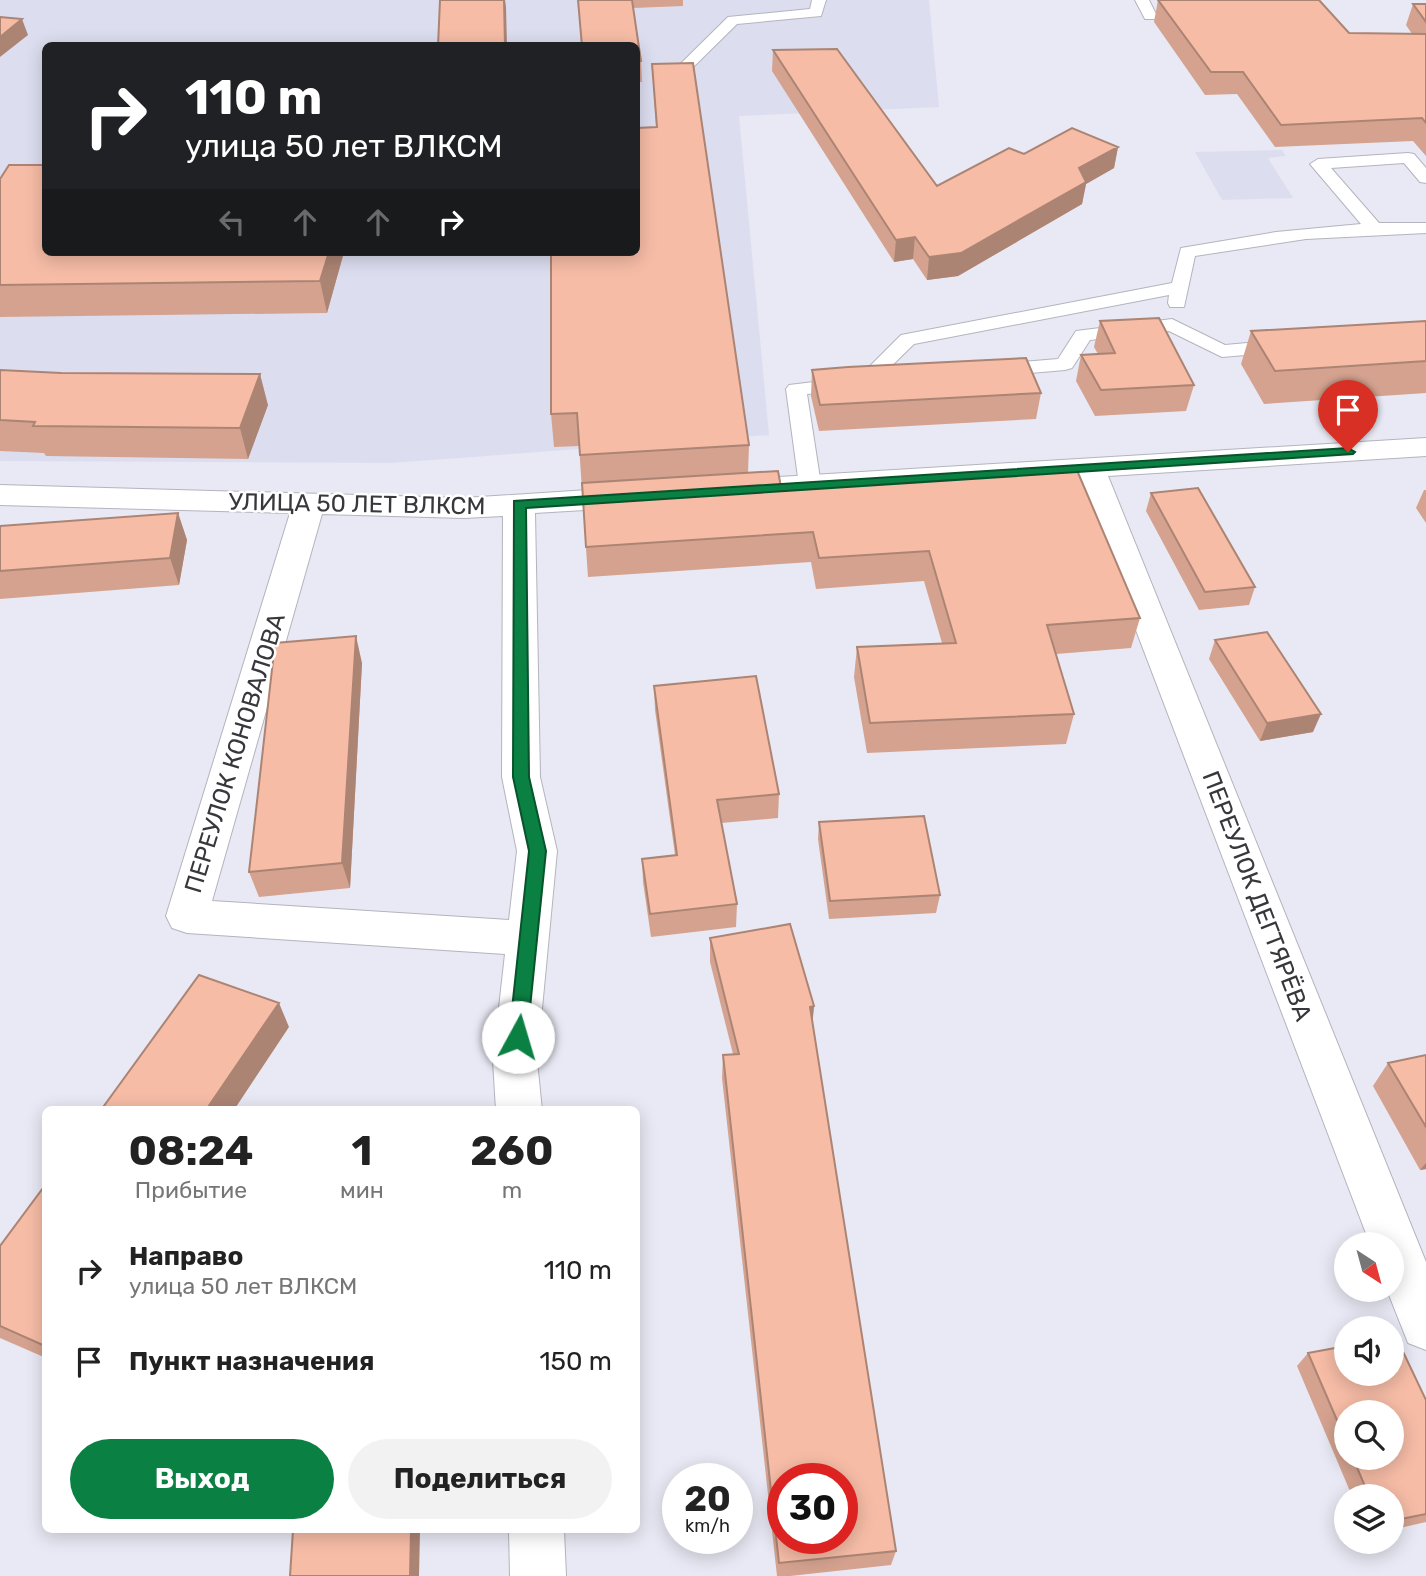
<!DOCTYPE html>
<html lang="ru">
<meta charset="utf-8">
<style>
body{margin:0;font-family:Rubik,sans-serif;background:#f2f2f2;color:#222;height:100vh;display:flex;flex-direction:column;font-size:26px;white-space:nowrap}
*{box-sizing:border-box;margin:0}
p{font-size:23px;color:#767676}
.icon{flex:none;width:38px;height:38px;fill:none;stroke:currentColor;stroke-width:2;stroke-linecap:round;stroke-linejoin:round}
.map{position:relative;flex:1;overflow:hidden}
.panel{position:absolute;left:42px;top:1106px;width:598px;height:427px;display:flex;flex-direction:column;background:#fff;border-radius:10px;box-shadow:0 4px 18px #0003}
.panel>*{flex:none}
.banner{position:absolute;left:42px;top:42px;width:598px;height:214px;border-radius:10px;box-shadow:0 4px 18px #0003;background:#202124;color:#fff;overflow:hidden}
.needle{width:46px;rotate:144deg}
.tools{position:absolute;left:1334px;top:1232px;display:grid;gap:14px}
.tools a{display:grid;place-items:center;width:70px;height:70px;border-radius:50%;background:#fff;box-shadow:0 4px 18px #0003;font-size:35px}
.speed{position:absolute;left:662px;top:1463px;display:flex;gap:14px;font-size:35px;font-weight:700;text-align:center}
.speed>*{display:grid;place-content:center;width:91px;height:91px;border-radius:50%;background:#fff;box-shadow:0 4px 18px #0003;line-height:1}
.speed small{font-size:18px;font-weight:400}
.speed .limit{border:10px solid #d22;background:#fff;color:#111}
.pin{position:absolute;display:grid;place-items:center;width:60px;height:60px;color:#fff;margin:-72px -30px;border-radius:50% 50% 50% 0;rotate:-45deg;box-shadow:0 0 7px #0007}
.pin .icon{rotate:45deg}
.me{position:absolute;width:77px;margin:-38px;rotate:6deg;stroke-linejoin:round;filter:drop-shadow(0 0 5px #0008)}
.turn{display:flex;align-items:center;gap:24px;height:147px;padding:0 28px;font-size:32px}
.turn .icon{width:91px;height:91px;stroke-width:2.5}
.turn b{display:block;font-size:49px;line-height:60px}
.lanes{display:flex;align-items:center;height:66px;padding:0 28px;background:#0003;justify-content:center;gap:35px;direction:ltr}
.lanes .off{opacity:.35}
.eta{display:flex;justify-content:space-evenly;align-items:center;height:119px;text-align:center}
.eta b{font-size:42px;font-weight:700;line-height:49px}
.button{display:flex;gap:14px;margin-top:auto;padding:14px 28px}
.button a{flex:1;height:80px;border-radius:42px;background:#0b8043;color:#fff;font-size:28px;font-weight:700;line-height:80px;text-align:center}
.button a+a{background:#f2f2f2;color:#222}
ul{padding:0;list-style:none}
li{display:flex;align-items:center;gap:21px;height:91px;padding:0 28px}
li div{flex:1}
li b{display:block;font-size:26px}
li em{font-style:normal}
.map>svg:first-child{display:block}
.built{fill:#dcdef0;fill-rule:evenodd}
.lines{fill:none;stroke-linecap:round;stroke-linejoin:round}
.service-casing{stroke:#b3b4be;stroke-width:2}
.minor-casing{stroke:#b3b4be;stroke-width:2}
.service{fill:#fff;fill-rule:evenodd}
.minor{fill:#fff;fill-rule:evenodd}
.wall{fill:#d4a28f;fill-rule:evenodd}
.shaded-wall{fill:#ac8474}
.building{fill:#f6bca6;stroke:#ac8474;stroke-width:2;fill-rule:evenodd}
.route{fill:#0b8043;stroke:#07532c;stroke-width:2}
.labels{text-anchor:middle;stroke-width:5;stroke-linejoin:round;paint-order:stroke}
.street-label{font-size:24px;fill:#38383c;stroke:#fff}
</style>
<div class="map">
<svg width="1426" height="1576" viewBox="0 0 1426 1576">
<rect width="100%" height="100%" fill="#e8e9f4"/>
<path class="built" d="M0 0H929L939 107 739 116 769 435 391 463 0 461ZM46 46H637V252H46Z
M1282 150 1286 156 1268 158 1293 198 1222 200 1195 152Z"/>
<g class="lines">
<defs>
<path id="service" d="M812 0H826L821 16 737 24 675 85H665L662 82 728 17 810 9Z
M1135 0H1149L1157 16 1155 19H1145Z
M1408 153 1414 154 1426 168V183L1420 182 1404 163 1331 168 1379 223H1426V233L1306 239 1195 256 1184 307H1170L1168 303 1169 295 914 344 870 387 863 389 855 386 847 390 807 394 821 485 818 490H802L799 485 786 389 789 385 847 378 855 381 901 335 1172 283 1181 248 1276 232 1361 224 1310 164 1318 159Z
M1172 319 1225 345 1281 340 1291 346 1281 352 1222 357 1169 331 1090 340 1072 368 1065 370 997 376 990 374 987 370 990 366 997 364 1058 359 1076 331Z"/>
<path id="minor" d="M1426 438V456L1108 476 1426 1262V1350L1408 1343 1387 1290H1391V1244H1370L1078 478 729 500 718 497 713 490 718 483 729 480Z
M0 485 464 498 634 487 645 490 650 497 645 504 634 507 535 513 540 777 557 851 537 1061 542 1110H496L493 1061 505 954 187 933 172 928 166 916 290 513 0 505ZM322 514 464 518 503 516 502 777 517 851 509 920 212 901Z
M509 1530H564L566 1576H510Z"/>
</defs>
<use href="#service" class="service-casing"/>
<use href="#minor" class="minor-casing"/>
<use href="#service" class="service"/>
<use href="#minor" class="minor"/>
</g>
<path class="wall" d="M578 0H683V6L633 8 641 61 642 82H637V46Z
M1158 0 1349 33 1412 34 1406 25 1413 4H1426V156L1413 141 1275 147 1237 94 1205 95 1154 22Z
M773 50 937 186 1024 154 1118 147 1114 168 1086 184 1082 204 958 276 927 280 913 259 894 262 772 71Z
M652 64 749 445 748 473 781 487 1140 618 1131 648 1056 654 1074 714 1066 744 867 753 854 677 857 647 942 643 924 581 816 589 811 562 588 577 579 446 554 447 551 414 656 127Z
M0 179 46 252H344L327 313 0 317Z
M1100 321 1194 385 1186 411 1095 416 1076 381 1081 355 1098 354 1094 347Z
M1426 321V393L1264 404 1241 364 1251 331Z
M0 370 268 405 248 459 46 456 44 453 0 451Z
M812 370 1041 393 1036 419 819 431 811 396Z
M1424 490H1426V523L1416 508Z
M1151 493 1255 587 1249 605 1199 610 1146 511Z
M178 513 187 540 179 585 0 599V526Z
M1215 640 1313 732 1260 741 1209 659Z
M362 663 350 888 259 897 249 872Z
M654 686 779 794 778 818 721 823 737 904 736 927 651 937 643 882 642 859 675 855 655 710Z
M819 822 940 895 936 913 829 919 818 839Z
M710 938 814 1006 812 1023 896 1551 891 1565 790 1576H777L722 1078 723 1055 733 1054 710 962Z
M1426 1055V1169L1420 1170 1373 1086 1388 1063Z
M46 1184V1358L0 1338V1246Z
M1308 1353 1426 1400V1522L1391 1530V1496H1352L1297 1366ZM1346 1412 1391 1458H1346Z"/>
<path class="shaded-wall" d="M504 0H505L506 7 507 46H505Z
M22 19 28 35 0 57V37Z
M1118 147 1114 168 1086 184 1082 204 958 276 927 280 929 257 1079 168Z
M915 237 913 259 894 262 896 240Z
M329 252H344L327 313 320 281Z
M260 374 268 405 248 459 240 428Z
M178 513 187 540 179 585 170 558Z
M356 636 362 663 350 888 342 863Z
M1321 714 1313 732 1260 741 1267 723Z
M279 1003 289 1027 234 1110H206Z
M814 1006 812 1029 810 1007Z
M1426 1163V1169L1420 1170Z
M411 1530H419L420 1531 419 1576H410Z"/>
<path class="building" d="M440 0H504L505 46H438Z
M578 0H632L641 61 637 62V46H582Z
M1158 0H1319L1349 33 1426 34V123L1422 118 1281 125 1243 72H1211Z
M1413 4H1426V22Z
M0 17 22 19 0 37Z
M837 49 937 186 1009 148 1024 154 1072 128 1118 147 1079 168 1086 182 961 253 929 257 915 237 896 240 773 50Z
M693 63 749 445 580 455 577 413 551 414V252H637V128L657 127 652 64Z
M9 165H46V252H329L320 281 0 285V179Z
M1159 318 1194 385 1101 390 1081 355 1115 353 1100 321Z
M1426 321V361L1275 371 1251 331Z
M1026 358 1041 393 820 405 812 370 848 367Z
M0 370 61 373 260 374 240 428 33 426 35 422 0 420Z
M1076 468 1140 618 1047 625 1074 714 870 723 857 647 956 643 929 551 819 558 813 532 586 547 582 483 778 471 781 487Z
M1198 488 1255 587 1205 592 1151 493Z
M178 513 170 558 0 571V526Z
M1267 632 1321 714 1267 723 1215 640Z
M356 636 342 863 249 872 275 643Z
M756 676 779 794 717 800 737 904 650 914 642 859 677 855 654 686Z
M924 816 940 895 830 901 819 822Z
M790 924 814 1006 810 1007 896 1551 779 1563 723 1055 739 1054 710 938ZM782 1479H842V1538H782Z
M199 975 279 1003 206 1110H101Z
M1426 1055V1127L1388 1063Z
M46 1184V1345L45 1346 0 1326V1246Z
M1396 1337 1426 1400V1514L1391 1521V1496H1369L1353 1458H1391V1412H1346V1441L1308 1353 1346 1346V1374H1391V1338Z
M293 1530H411L410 1576H290Z"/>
<path class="route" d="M1348 448 1355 452 1353 454 526 508 529 777 546 851 527 1037 524 1042 518 1045 512 1042 509 1037 529 851 513 777 514 501Z"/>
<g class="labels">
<g class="street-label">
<text transform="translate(357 504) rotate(1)" y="8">УЛИЦА 50 ЛЕТ ВЛКСМ</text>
<text transform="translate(235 753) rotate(-73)" y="8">ПЕРЕУЛОК КОНОВАЛОВА</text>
<text transform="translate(1257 896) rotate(69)" y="8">ПЕРЕУЛОК ДЕГТЯРЁВА</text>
</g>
</g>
</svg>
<div class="tools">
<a><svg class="needle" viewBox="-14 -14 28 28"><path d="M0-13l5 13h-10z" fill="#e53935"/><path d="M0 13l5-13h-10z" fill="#767676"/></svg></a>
<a><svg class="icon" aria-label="sound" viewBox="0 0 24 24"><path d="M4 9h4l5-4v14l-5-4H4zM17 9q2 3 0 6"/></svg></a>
<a><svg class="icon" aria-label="search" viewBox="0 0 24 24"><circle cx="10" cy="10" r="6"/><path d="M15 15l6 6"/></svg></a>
<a><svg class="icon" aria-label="layers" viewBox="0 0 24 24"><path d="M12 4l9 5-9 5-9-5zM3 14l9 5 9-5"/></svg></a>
</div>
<div class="speed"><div>20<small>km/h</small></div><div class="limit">30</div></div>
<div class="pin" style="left:1348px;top:452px;background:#d93025"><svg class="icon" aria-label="arrive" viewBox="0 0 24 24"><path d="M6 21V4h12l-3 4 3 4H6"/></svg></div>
<svg class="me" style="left:518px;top:1037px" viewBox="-20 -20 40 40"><circle r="19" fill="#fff"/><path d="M0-13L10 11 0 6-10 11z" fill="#0b8043"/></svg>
<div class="banner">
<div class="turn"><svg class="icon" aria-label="right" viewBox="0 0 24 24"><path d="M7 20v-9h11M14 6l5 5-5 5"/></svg><div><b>110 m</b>улица 50 лет ВЛКСМ</div></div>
<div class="lanes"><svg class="icon off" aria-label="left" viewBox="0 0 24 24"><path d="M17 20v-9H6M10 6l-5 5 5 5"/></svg><svg class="icon off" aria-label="ahead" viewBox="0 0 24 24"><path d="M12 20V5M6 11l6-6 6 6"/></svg><svg class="icon off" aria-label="ahead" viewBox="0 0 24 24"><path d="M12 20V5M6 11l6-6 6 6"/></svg><svg class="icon" aria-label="right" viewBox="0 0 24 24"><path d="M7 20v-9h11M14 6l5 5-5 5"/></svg></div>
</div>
<section class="panel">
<div class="eta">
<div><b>08:24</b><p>Прибытие</p></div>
<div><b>1</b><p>мин</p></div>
<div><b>260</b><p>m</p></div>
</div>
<ul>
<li><svg class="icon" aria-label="right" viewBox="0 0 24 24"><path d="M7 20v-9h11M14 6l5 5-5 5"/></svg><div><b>Направо</b><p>улица 50 лет ВЛКСМ</p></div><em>110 m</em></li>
<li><svg class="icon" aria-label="arrive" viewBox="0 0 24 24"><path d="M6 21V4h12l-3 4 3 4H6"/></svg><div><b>Пункт назначения</b></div><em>150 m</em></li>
</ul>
<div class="button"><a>Выход</a><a>Поделиться</a></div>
</section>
</div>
